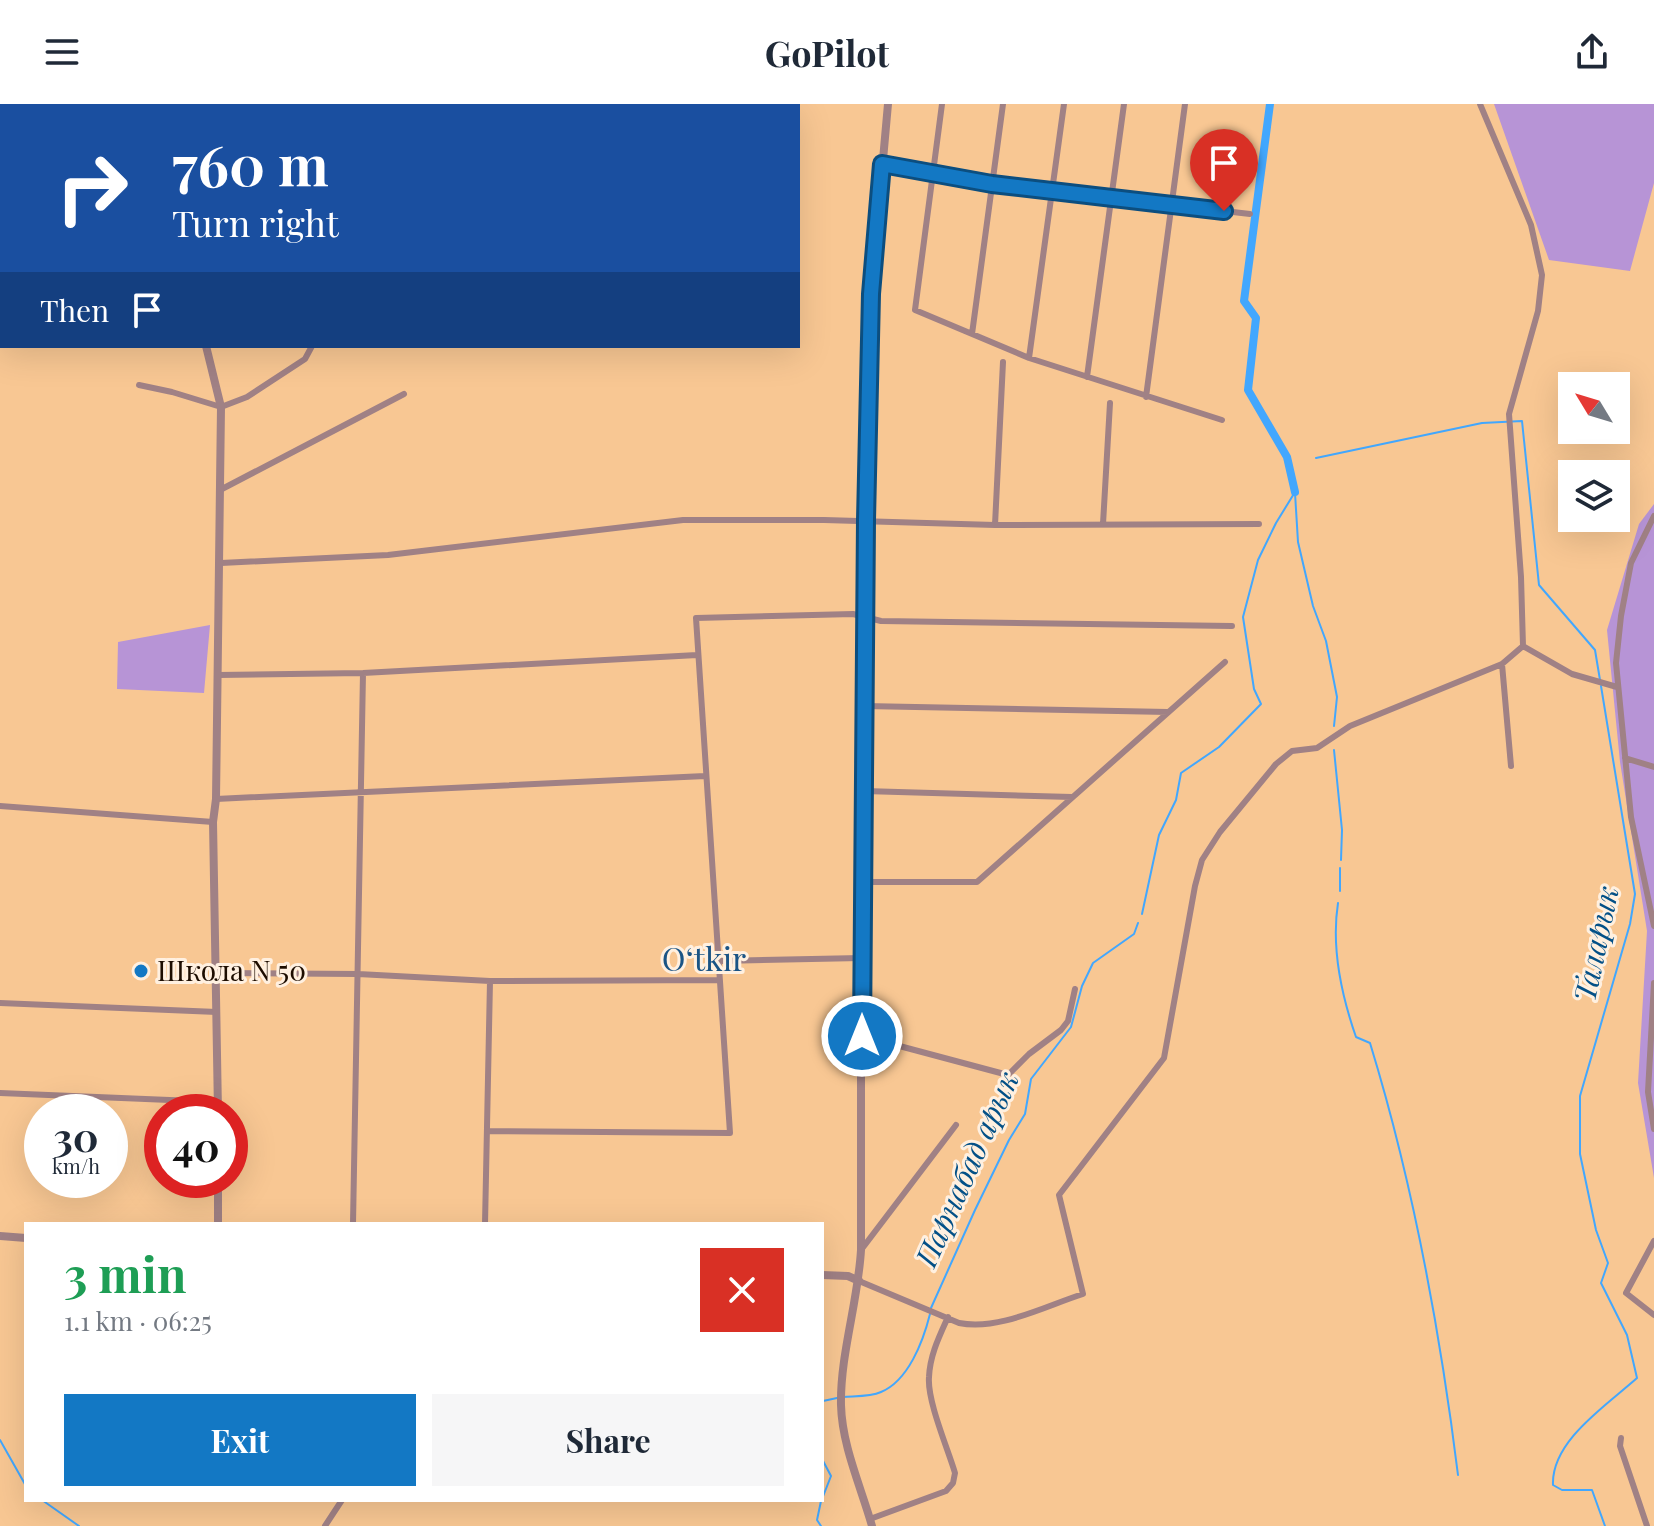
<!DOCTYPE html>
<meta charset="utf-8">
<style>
body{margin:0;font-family:"Playfair Display",serif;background:#f6f6f7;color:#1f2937;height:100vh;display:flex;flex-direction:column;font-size:30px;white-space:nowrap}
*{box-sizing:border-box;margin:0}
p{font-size:26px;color:#747a83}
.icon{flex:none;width:44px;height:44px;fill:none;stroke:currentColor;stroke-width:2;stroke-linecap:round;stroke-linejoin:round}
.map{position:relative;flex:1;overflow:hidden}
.sheet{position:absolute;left:24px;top:1118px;width:800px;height:280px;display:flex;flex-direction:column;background:#fff;border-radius:0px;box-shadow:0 8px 32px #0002}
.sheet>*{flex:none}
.guide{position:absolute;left:0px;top:0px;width:800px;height:244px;box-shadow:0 8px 32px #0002;background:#1a4fa0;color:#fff;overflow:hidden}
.needle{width:52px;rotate:308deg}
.fabs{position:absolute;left:1558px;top:268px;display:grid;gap:16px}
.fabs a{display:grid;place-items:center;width:72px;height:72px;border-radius:0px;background:#fff;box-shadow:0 8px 32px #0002;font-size:40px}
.speed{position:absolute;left:24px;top:990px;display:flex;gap:16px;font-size:40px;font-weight:700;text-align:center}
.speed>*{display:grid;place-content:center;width:104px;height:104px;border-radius:50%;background:#fff;box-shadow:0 8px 32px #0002;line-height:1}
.speed small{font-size:20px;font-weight:400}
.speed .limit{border:12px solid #d22;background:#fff;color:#111}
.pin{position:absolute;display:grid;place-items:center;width:68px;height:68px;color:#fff;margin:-82px -34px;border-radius:50% 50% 50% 0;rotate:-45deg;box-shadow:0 0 8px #0007}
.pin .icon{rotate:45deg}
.me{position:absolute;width:88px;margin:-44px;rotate:0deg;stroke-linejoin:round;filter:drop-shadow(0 0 6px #0008)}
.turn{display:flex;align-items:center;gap:28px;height:168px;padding:0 40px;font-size:36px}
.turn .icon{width:104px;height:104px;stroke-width:2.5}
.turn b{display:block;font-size:56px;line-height:68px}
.then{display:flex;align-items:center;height:76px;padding:0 40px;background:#0003;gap:16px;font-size:30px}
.round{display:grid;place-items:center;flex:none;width:84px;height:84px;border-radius:0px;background:#f6f6f7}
.summary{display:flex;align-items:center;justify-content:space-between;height:136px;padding:0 40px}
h1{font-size:48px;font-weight:700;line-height:60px;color:#1e9e55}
.primary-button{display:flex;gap:16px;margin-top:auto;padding:16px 40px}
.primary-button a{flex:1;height:92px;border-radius:0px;background:#1378c4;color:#fff;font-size:32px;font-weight:700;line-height:92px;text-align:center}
.primary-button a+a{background:#f6f6f7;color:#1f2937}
header{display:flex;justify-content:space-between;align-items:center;height:104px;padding:0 40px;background:#fff;font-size:36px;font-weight:700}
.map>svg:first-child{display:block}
.green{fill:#b794d6}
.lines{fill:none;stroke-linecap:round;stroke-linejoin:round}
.stream{stroke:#42a7fe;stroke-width:2}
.canal{stroke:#42a7fe;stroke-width:8}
.minor{stroke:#a08185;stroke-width:6}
.tertiary{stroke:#a08185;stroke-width:8}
.secondary{stroke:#865961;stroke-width:9}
.route-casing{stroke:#0c4e7f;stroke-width:20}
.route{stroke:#1378c4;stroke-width:14}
.poi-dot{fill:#1378c4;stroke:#fff0e0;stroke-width:3}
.labels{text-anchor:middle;stroke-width:6;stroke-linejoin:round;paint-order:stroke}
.poi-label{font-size:28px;fill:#1d0d00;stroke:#fff0e0;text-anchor:start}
.water-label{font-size:30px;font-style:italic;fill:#035087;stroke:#fff0e0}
.quarter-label{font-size:32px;fill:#1a5485;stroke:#fff0e0}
</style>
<header><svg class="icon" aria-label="menu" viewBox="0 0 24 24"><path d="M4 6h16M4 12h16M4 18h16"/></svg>GoPilot<svg class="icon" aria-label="share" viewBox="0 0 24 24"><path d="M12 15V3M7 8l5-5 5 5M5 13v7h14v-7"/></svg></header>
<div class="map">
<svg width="1654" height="1422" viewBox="0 0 1654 1422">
<rect width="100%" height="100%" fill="#f8c793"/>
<path class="green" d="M1494 0H1654V79L1630 167 1549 156Z
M1654 400V1074L1638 979 1647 827 1620 658 1607 526 1639 420Z
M210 521 204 589 117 585 118 538Z"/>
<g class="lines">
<path class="stream" d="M1316 354 1482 319 1522 317 1539 481 1595 546 1600 576
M1295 389 1298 438 1313 502 1326 537 1337 593 1334 622
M1601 582 1635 790 1630 820 1580 992V1050L1596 1126 1608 1159 1601 1179 1627 1231 1637 1274C1607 1301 1551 1337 1553 1381L1562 1386H1592L1605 1422
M1334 646 1342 726 1341 756
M1340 787V764
M1338 799C1331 844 1341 890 1356 933L1370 939C1413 1079 1440 1226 1458 1371
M1142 810 1159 731 1176 696 1181 669 1219 643 1261 600 1254 585 1243 513 1258 456 1276 419 1295 388
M931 1204 975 1106 1009 1036 1025 1010 1031 975 1071 923 1082 882 1093 859 1134 830 1138 819
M843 1293C855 1292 870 1293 881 1288 908 1277 923 1238 930 1210
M822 1300 823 1297 837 1294
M0 1336 26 1382
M822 1355 831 1372 822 1395
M42 1396 79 1422
M821 1422 817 1416 821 1397"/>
<path class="canal" d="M1270 0 1244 197 1256 214 1248 286 1287 353 1295 388"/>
<path class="minor" d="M247 0V2
M942 0 915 206 1029 254 1222 316
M1480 0 1531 121 1542 171 1538 207 1509 310 1521 473 1523 542 1572 570 1617 583
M0 41 2 46
M882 60 992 80 1250 110
M972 230 1003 0
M1029 254 1064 0
M1087 273 1124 0
M139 281 172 288 221 303 247 293 305 255 312 242
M1146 293 1185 0
M222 385 404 290
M1654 412 1631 459 1621 512 1616 559 1631 713 1654 822
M1103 420 1110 299
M995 421 1003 258
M221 459 388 451 683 416H824L995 421 1259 420
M1502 560 1511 662
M218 571 363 569 697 551
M864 602 1168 608
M1625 654 1654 663
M864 687 1072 693
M216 695 705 672
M0 702 213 718
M863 778H977L1225 558
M719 857 861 854
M217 869 358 870 490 877 719 876
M1654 879 1648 988 1654 1025
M0 899 217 908
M862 932 1008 971 1029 950 1061 926 1068 917 1075 885
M0 989 218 998
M487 1027 730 1029 696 514 853 510 881 517 1232 522
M353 1120 363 569
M485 1120 490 877
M1654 1137 1626 1189 1654 1211
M861 1146 956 1021
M859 1177 959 1219C999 1227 1045 1202 1083 1190L1059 1091 1164 954 1195 782 1202 756 1220 728 1276 660 1292 647 1317 644 1350 622 1502 560 1523 542
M1621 1334 1620 1342 1647 1422
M870 1415 946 1387 953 1379 955 1369C948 1345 927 1297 929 1273 930 1251 939 1233 948 1213
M325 1422 342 1396"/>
<path class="tertiary" d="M206 242 221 303 216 695 213 718 218 1008
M218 1076V1120
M0 1132 26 1134
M822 1171 848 1172 859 1177
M872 1422C861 1383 842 1342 841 1301 840 1251 858 1198 861 1146V854L871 190 888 0"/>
<path class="secondary" d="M116 2 119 0
M0 59 2 58"/>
</g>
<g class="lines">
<defs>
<path id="route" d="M862 932 866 416 871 190 882 60 992 80 1224 107"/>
</defs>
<use href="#route" class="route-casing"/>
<use href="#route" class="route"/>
</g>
<circle class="poi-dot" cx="141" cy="867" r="8"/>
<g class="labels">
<g class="poi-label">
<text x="157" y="877">Школа N 50</text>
</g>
<g class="water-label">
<text transform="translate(1597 840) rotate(-78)" y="10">Таларык</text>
<text transform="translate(968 1065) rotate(-66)" y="10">Парнабад арык</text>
</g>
<g class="quarter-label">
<text x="704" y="867">Oʻtkir</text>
</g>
</g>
</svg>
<div class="fabs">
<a><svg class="needle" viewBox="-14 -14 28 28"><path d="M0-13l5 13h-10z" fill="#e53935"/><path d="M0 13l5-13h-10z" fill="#747a83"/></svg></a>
<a><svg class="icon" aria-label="layers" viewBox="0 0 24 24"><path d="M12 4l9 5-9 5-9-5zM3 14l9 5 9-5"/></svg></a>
</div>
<div class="speed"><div>30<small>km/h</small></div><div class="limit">40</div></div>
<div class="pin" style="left:1224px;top:107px;background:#d93025"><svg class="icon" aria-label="arrive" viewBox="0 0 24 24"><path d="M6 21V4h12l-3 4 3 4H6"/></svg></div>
<svg class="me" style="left:862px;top:932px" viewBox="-20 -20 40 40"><circle r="17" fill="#1378c4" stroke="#fff" stroke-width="3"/><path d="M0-11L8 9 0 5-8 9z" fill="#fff"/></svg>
<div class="guide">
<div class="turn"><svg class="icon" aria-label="right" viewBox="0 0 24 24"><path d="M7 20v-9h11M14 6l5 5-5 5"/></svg><div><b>760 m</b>Turn right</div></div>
<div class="then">Then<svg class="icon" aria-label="arrive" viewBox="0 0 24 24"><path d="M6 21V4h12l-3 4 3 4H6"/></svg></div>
</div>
<section class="sheet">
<div class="summary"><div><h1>3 min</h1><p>1.1 km · 06:25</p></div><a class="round" style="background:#d93025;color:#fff"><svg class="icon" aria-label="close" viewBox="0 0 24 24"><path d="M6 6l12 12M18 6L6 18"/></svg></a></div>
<div class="primary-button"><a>Exit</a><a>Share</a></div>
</section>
</div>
